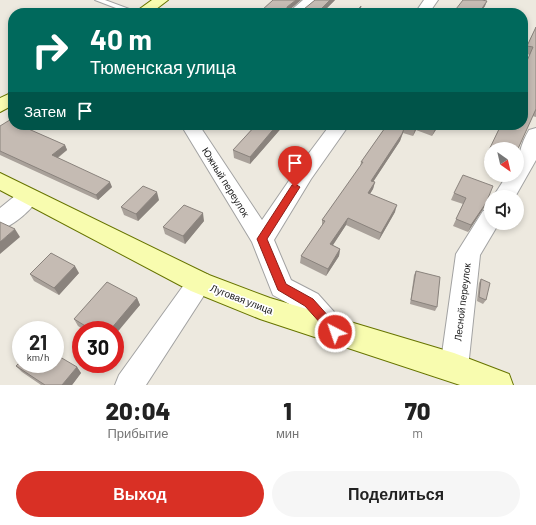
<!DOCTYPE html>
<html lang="ru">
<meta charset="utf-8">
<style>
body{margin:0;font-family:Barlow,sans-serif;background:#f6f6f6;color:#222;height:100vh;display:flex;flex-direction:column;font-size:15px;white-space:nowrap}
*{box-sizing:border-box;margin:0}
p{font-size:13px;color:#767676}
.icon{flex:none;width:22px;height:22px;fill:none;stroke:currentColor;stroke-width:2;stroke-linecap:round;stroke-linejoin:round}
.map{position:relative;height:385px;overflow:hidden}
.drawer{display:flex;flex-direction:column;background:#fff;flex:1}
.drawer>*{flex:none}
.hud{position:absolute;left:8px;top:8px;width:520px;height:122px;border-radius:16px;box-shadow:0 2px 6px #0003;background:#00695c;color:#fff;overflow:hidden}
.needle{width:26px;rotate:146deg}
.fabs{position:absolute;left:484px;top:142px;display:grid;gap:8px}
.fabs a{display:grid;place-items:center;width:40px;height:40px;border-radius:50%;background:#fff;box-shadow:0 2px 6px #0003;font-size:20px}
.speed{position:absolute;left:12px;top:321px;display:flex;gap:8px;font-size:20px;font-weight:700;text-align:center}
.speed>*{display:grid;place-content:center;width:52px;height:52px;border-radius:50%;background:#fff;box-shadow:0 2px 6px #0003;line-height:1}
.speed small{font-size:10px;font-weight:400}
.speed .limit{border:6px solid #d22;background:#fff;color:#111}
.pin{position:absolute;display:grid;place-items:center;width:34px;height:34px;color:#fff;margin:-41px -17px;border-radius:50% 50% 50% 0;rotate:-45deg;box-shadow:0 0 4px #0007}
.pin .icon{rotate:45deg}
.me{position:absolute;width:44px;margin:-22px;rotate:319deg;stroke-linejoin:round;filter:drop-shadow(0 0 3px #0008)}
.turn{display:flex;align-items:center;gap:14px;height:84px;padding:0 16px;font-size:18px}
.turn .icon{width:52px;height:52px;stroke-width:2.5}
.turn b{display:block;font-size:28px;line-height:34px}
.then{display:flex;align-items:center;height:38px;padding:0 16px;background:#0003;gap:8px;font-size:15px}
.eta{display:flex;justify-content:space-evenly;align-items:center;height:68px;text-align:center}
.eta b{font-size:24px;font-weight:800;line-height:28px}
.primary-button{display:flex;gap:8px;margin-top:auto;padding:8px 16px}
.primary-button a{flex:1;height:46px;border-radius:24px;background:#d93025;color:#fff;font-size:16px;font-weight:800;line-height:46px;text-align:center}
.primary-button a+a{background:#f6f6f6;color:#222}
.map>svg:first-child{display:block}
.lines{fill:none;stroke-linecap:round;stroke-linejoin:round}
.service-casing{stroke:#a2a2a2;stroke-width:2}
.minor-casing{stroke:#a2a2a2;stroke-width:2}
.secondary-casing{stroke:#677400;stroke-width:2}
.service{fill:#fff;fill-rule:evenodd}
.minor{fill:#fff;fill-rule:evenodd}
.secondary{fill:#f8fcaf;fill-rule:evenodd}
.wall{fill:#a9a19a}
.shaded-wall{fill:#8a837d}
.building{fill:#c5bbb3;stroke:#8a837d}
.route{fill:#d93025;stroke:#8d1f18}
.labels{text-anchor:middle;stroke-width:3.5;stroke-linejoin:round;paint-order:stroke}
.street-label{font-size:10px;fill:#1b1b1b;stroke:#fff}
</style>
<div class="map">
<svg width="536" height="385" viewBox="0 0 536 385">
<rect width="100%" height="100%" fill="#ede9df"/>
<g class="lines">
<defs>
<path id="service" d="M95 0H105L140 13H129Z"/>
<path id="minor" d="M303 0H318L303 13H288Z
M424 0H438L429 13H415Z
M181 125H199L262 220 297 169 330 125H349L311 179 274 240 291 280 318 294 344 323 348 332 344 341 335 344 326 341 300 310 273 295 252 242Z
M536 128V160L515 197H493L507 175H517C517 159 521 143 529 130Z
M28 189 35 191 39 197C32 210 14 225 0 230V208L21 191Z
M491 209V223H499L480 255 468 368 464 378 454 382 444 378 440 368 456 254 483 211Z
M200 272 209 275 212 283 146 385H115L119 375 191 275Z"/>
<path id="secondary" d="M152 0H168L151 13H134Z
M13 92V105L0 112V98Z
M0 173 209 275 270 298 454 353 509 374 513 385H460L260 319 191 291 0 190Z"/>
</defs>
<use href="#service" class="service-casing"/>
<use href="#minor" class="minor-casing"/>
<use href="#secondary" class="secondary-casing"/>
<use href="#service" class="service"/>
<use href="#minor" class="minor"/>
<use href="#secondary" class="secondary"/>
</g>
<path class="wall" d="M273 0H301L290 9H304L315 0H335L322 13H262V10Z
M483 1 485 6 480 13H455L456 9Z
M536 27V117L532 116 517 151V149H491V164L484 161 499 129 488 125H523V70L530 55 524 53Z
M13 125H37L30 130 65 145 67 150 58 158 112 187 98 200 0 155V126Z
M256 125H284L250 164 234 158 233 150Z
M387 125H439L432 136 416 130 413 136 403 133 400 141 373 182H375L373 189 370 194 395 212 379 240 346 225 333 245 340 249 339 256 326 276 300 263 301 256 322 226V220L360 167 361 162Z
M454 193 486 203 483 209 468 232 453 226 463 204 451 200Z
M159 200 138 221 124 215 121 207Z
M204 221 185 244 165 234 163 227Z
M416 271 437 307 435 311 410 304 414 275Z
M79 273 59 295 34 281 30 274Z
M481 279 486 300 483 304 477 301 479 283Z
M137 298 140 305 115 330H84L78 326 74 319Z
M16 366 77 367 81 373 72 385H41L22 372Z"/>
<path class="shaded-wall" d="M296 0H301L287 12V7Z
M330 0H335L322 13H317Z
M487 1 485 6 480 13H479Z
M27 125H37L27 132 24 127Z
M277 125H284L250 164V157Z
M417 125H418L416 130 413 136 415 129Z
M437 125H439L432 136 435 129Z
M405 126 400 141 369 188 371 181Z
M65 145 67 150 54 160 52 155Z
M110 182 112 187 98 200 96 195Z
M375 182 373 189 366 200 368 193Z
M157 192 159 200 138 221 136 214Z
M486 203 483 209 468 232 471 225Z
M397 205 395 212 379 240 381 233Z
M203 213 204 221 185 244 183 236Z
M348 218 346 225 329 251 330 244Z
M15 229 20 237 0 254V242Z
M340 249 339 256 326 276 328 269Z
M75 266 79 273 59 295 54 288Z
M137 298 140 305 115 335V330H110Z
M77 367 81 373 72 385H62Z"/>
<path class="building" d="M273 0H296L287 7V9H304L315 0H330L317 13H275L262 10Z
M463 0H482L487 1 479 13H470L456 9Z
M361 6 359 13H355Z
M536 27V109L517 151V149H491V155L487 154 501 125H523V70L533 47 527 46Z
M13 118V125H27L24 127 65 145 52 155 110 182 96 195 0 151V126Z
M256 125H277L250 157 233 150Z
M387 125H417L415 129 405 126 402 134 371 181 375 182 368 193 397 205 381 233 348 218 330 244 340 249 328 269 301 256 325 221 322 220 363 162H361Z
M425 125H437L435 129Z
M463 175 493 186 486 203 471 225 456 219 466 198 454 193Z
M143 186 157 192 136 214 121 207Z
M184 205 203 213 183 236 163 227Z
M0 222 15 229 0 242Z
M51 253 75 266 54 288 30 274Z
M416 271 440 277 437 307 411 300Z
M481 279 490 283 486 300 479 297Z
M107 282 137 298 110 330H92L74 319Z
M55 354 77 367 62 385H45L16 366 21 361V364H55Z"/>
<path class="route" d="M295 184 300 187 267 239 286 284 313 299 339 328 341 332 339 335 335 337 331 335 305 306 278 290 257 239 292 185Z"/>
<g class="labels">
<g class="street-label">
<text transform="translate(226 182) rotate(58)" y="4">Южный переулок</text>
<text transform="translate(242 299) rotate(21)" y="4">Луговая улица</text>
<text transform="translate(462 302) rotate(-83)" y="4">Лесной переулок</text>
</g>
</g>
</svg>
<div class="fabs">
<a><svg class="needle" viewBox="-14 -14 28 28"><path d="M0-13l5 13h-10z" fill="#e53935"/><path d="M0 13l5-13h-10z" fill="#767676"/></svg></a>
<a><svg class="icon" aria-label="sound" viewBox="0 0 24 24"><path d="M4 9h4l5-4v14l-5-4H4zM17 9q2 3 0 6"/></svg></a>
</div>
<div class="speed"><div>21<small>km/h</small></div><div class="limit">30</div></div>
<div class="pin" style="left:295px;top:187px;background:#d93025"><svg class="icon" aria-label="arrive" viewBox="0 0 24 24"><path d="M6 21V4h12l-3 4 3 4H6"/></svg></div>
<svg class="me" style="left:335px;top:332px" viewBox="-20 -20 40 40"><circle r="17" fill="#d93025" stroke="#fff" stroke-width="3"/><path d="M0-11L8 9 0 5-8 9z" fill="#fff"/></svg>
<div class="hud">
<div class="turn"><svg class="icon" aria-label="right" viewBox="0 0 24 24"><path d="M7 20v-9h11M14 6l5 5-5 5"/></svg><div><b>40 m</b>Тюменская улица</div></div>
<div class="then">Затем<svg class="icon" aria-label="arrive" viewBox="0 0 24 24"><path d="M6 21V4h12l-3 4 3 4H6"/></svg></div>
</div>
</div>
<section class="drawer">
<div class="eta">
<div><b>20:04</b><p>Прибытие</p></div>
<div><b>1</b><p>мин</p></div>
<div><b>70</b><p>m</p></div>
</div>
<div class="primary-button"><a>Выход</a><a>Поделиться</a></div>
</section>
